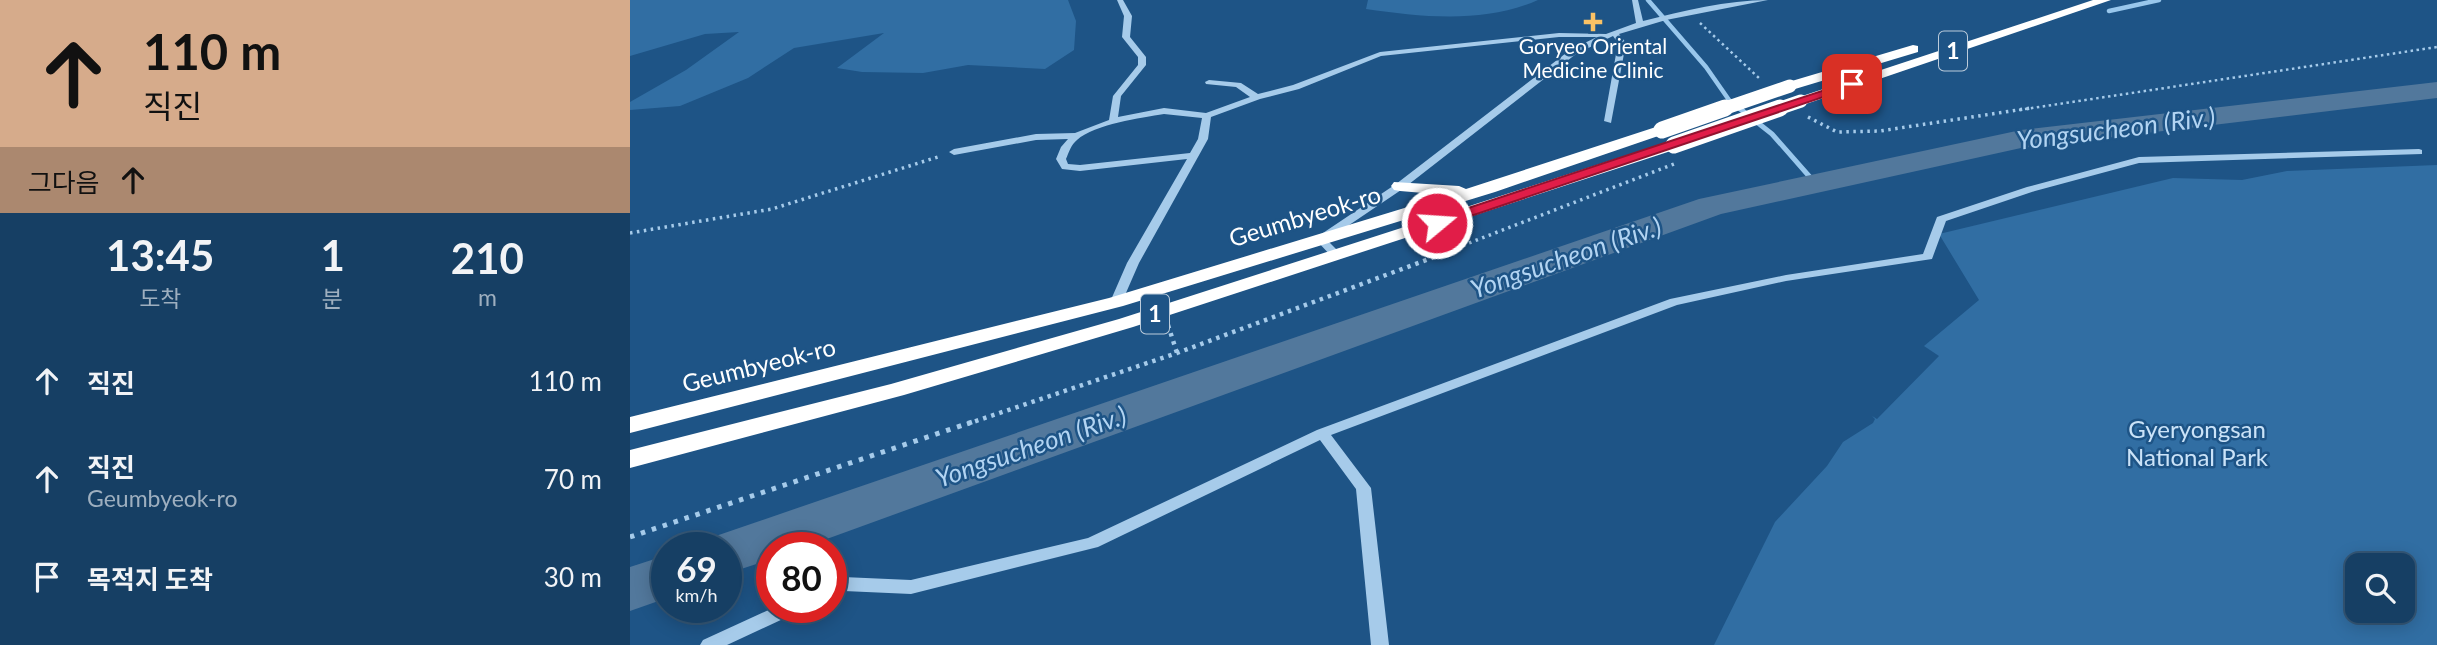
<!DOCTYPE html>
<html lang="ko">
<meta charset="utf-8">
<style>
body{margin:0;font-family:Lato,"Noto Sans KR",sans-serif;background:#1f466a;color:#f1f3f6;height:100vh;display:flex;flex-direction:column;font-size:26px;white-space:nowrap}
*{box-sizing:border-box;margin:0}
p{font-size:23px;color:#9eafbf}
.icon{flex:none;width:38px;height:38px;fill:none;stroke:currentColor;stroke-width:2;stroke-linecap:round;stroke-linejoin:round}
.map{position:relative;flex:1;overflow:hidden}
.details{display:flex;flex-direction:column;background:#163f64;width:630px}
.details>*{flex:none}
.hud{background:#d6ab8b;color:#111;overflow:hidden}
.fabs{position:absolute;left:1715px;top:553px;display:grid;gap:14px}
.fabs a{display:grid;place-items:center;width:70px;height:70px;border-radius:14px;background:#163f64;box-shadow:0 4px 18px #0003,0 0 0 2px #355878;font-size:35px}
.speed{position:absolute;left:21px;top:532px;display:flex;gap:14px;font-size:35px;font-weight:700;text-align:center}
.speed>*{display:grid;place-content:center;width:91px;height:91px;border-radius:50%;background:#163f64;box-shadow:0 4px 18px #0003,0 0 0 2px #355878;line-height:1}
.speed small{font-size:18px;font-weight:400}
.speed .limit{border:10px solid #d22;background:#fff;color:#111}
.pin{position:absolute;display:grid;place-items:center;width:60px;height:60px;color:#fff;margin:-30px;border-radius:14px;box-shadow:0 4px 10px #0006}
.me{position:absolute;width:77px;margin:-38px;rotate:72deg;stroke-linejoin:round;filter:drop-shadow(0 0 5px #0008)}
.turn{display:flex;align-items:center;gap:24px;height:147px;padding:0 28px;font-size:32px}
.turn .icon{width:91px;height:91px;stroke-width:2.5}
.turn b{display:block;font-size:49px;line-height:60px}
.then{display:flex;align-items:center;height:66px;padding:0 28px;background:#0003;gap:14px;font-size:26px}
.eta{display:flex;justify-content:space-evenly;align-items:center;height:119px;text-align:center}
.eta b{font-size:42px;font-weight:700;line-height:49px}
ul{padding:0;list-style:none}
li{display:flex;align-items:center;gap:21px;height:98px;padding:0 28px}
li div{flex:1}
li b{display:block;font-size:26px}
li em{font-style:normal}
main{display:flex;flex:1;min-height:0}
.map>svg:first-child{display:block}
.green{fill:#316ea3;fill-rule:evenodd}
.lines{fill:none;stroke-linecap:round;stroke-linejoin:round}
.stream-far1{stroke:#99c7ec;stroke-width:4.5}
.stream{stroke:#99c7ec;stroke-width:5}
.river{fill:#52789c;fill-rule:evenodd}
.path-far3{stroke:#a6cbea;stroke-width:2.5;stroke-dasharray:2.5 3.5;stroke-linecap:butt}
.path-far2{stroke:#a6cbea;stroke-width:3.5;stroke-dasharray:2.5 4.5;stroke-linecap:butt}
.path-far1{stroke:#a6cbea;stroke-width:4.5;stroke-dasharray:3.5 5;stroke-linecap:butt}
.path{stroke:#a6cbea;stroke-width:5;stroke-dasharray:4.5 7;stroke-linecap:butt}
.minor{fill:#a6cbea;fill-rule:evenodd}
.highway{fill:#fff;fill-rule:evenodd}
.highway-bridge-far1{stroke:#fff;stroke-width:13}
.highway-bridge{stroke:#fff;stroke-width:17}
.route{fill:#e11d48;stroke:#92132f;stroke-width:2}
.poi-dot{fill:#fac265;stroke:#1e5486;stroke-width:2.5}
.labels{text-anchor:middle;stroke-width:5;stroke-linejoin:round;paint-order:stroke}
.far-poi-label{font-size:21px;fill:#fff;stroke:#1e5486}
.shield{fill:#1e5486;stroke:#bcccdb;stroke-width:2}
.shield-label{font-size:23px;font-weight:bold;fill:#fff}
.street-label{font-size:24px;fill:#fff;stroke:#1e5486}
.park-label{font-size:24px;fill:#cbe3f8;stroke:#1e5486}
.water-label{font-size:26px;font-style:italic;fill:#b2d4f2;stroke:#1e5486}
</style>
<main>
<section class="details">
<div class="hud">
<div class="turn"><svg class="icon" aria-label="ahead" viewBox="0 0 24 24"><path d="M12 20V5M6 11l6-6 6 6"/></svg><div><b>110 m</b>직진</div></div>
<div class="then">그다음<svg class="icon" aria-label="ahead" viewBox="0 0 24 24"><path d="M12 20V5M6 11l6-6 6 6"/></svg></div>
</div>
<div class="eta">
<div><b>13:45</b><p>도착</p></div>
<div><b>1</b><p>분</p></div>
<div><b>210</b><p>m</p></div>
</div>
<ul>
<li><svg class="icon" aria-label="ahead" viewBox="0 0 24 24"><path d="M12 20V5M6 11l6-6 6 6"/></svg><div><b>직진</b></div><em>110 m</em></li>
<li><svg class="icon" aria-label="ahead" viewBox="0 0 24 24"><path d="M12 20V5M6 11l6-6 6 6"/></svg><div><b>직진</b><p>Geumbyeok-ro</p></div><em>70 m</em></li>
<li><svg class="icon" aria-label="arrive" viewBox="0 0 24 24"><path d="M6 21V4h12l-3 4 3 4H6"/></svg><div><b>목적지 도착</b></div><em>30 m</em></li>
</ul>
</section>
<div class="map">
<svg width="1807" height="645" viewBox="0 0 1807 645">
<rect width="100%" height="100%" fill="#1e5486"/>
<path class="green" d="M0 0H438L446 21 444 50 415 69 338 65 293 73 232 72 207 68 254 33 164 48 118 78 50 106 0 110V102L56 70 109 32 75 34 0 56Z
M738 0H908C854 24 792 17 736 9Z
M1807 165V645H1084L1145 522 1197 466 1213 442 1243 423 1245 419 1242 416 1247 419 1309 356 1294 346 1349 300 1309 234 1543 178 1612 180 1657 171ZM1727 565H1773V611H1727Z"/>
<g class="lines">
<path class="stream-far1" d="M1018 0 1076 67 1099 100 1112 110
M1479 11 1529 0"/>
<path class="stream" d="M1109 108 1142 134 1186 184"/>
<path class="river" d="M1807 82V98L1391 148 1091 214 172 548H142V559L96 574V548H73L77 539 1069 199 1391 130Z
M37 555V598L0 611V567Z"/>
<path class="path-far3" d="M1070 23 1130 79
M1389 110 1807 47"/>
<path class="path-far2" d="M1178 117 1207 132 1250 131 1401 108
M0 233 142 209 311 156
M826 248 1044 164"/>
<path class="path-far1" d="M538 325 547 353
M337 424 547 353 831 247"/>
<path class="path" d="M0 537 342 422"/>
<path class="minor" d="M487 0H493L502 16 500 37 516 57V65L491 96 488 117 534 108 576 113 620 97 606 87 576 84 575 82 579 80 611 83 628 94 663 85 750 52 929 33 976 34 1006 23 1002 0H1008L1013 21C1053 11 1097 0 1138 0L1036 20 989 34 996 43 981 123 974 121 988 43 983 36 946 54 774 188 697 240 713 256 707 259 703 258 687 241 686 239 687 237 766 184 940 50 967 37H929L751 56 669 89 630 99 581 117 578 139 509 263 492 302 486 306 480 302 497 263 557 159 450 171 432 169 426 159 431 147 438 139 406 140 324 155 319 152 324 149 406 134 445 133 479 120 483 96 508 65V57L492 37 494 16ZM534 114 572 118 568 139 560 153 450 165 438 164 436 159C439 152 441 145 447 140 465 124 511 118 534 114Z
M1789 149 1792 150V154L1509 163 1405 191 1316 221 1302 259 1156 281 1047 305 701 435 741 488 759 645H741L726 489 690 440 468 547 281 594 214 591 201 596V582L213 577 281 580 458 538 687 430 1040 299 1156 275 1293 254 1307 217 1397 187 1509 157Z
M145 607H170L168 612 97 645H70L73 640Z"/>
<path class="highway" d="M1463 0H1481L1176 104H1166L1164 101 1166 98Z
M1283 45 1288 46V52L1165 89H1155L1153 86 1155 83Z
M1032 125 1037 127 1040 130 1037 133 865 192 493 306 0 433V417L479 298 817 195 770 191 764 190 761 186 764 182 829 186 836 189Z
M1044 140 1050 142 1052 145 1050 148 503 327 274 395 0 468V450L261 384 489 319Z"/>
<path class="highway-bridge-far1" d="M1090 110 1160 86
M1145 110 1171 101"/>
<path class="highway-bridge" d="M1032 130 1095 108
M1044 145 1150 108"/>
</g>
<path class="route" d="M1222 81 1227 84 1226 86 811 226 807 227 800 223 802 220Z"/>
<path class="poi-dot" d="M959.5 11.5h7v7h7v7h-7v7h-7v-7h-7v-7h7z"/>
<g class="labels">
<g class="far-poi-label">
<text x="963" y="54">Goryeo Oriental<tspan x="963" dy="24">Medicine Clinic</tspan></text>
</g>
<g class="shield">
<rect x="1309" y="31.5" width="28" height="39" rx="5"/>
<rect x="511" y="294.5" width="28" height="39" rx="5"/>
</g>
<g class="shield-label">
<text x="1323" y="59">1</text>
<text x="525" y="322">1</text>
</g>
<g class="street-label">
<text transform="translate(675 217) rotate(-17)" y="8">Geumbyeok-ro</text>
<text transform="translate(129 366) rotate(-14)" y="8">Geumbyeok-ro</text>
</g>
<g class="park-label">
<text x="1567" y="438">Gyeryongsan<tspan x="1567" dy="28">National Park</tspan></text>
</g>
<g class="water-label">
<text transform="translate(1486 129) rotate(-7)" y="9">Yongsucheon (Riv.)</text>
<text transform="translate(936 258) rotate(-19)" y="9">Yongsucheon (Riv.)</text>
<text transform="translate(401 447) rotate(-19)" y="9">Yongsucheon (Riv.)</text>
</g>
</g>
</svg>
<div class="fabs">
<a><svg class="icon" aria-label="search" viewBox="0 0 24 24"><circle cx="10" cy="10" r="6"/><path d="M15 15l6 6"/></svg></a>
</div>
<div class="speed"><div>69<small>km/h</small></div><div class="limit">80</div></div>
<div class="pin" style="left:1222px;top:84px;background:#d93025"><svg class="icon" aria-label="arrive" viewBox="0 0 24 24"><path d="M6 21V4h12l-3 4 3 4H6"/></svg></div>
<svg class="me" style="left:807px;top:223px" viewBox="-20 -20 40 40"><circle r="17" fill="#e11d48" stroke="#fff" stroke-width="3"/><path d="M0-11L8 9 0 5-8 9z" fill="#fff"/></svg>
</div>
</main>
